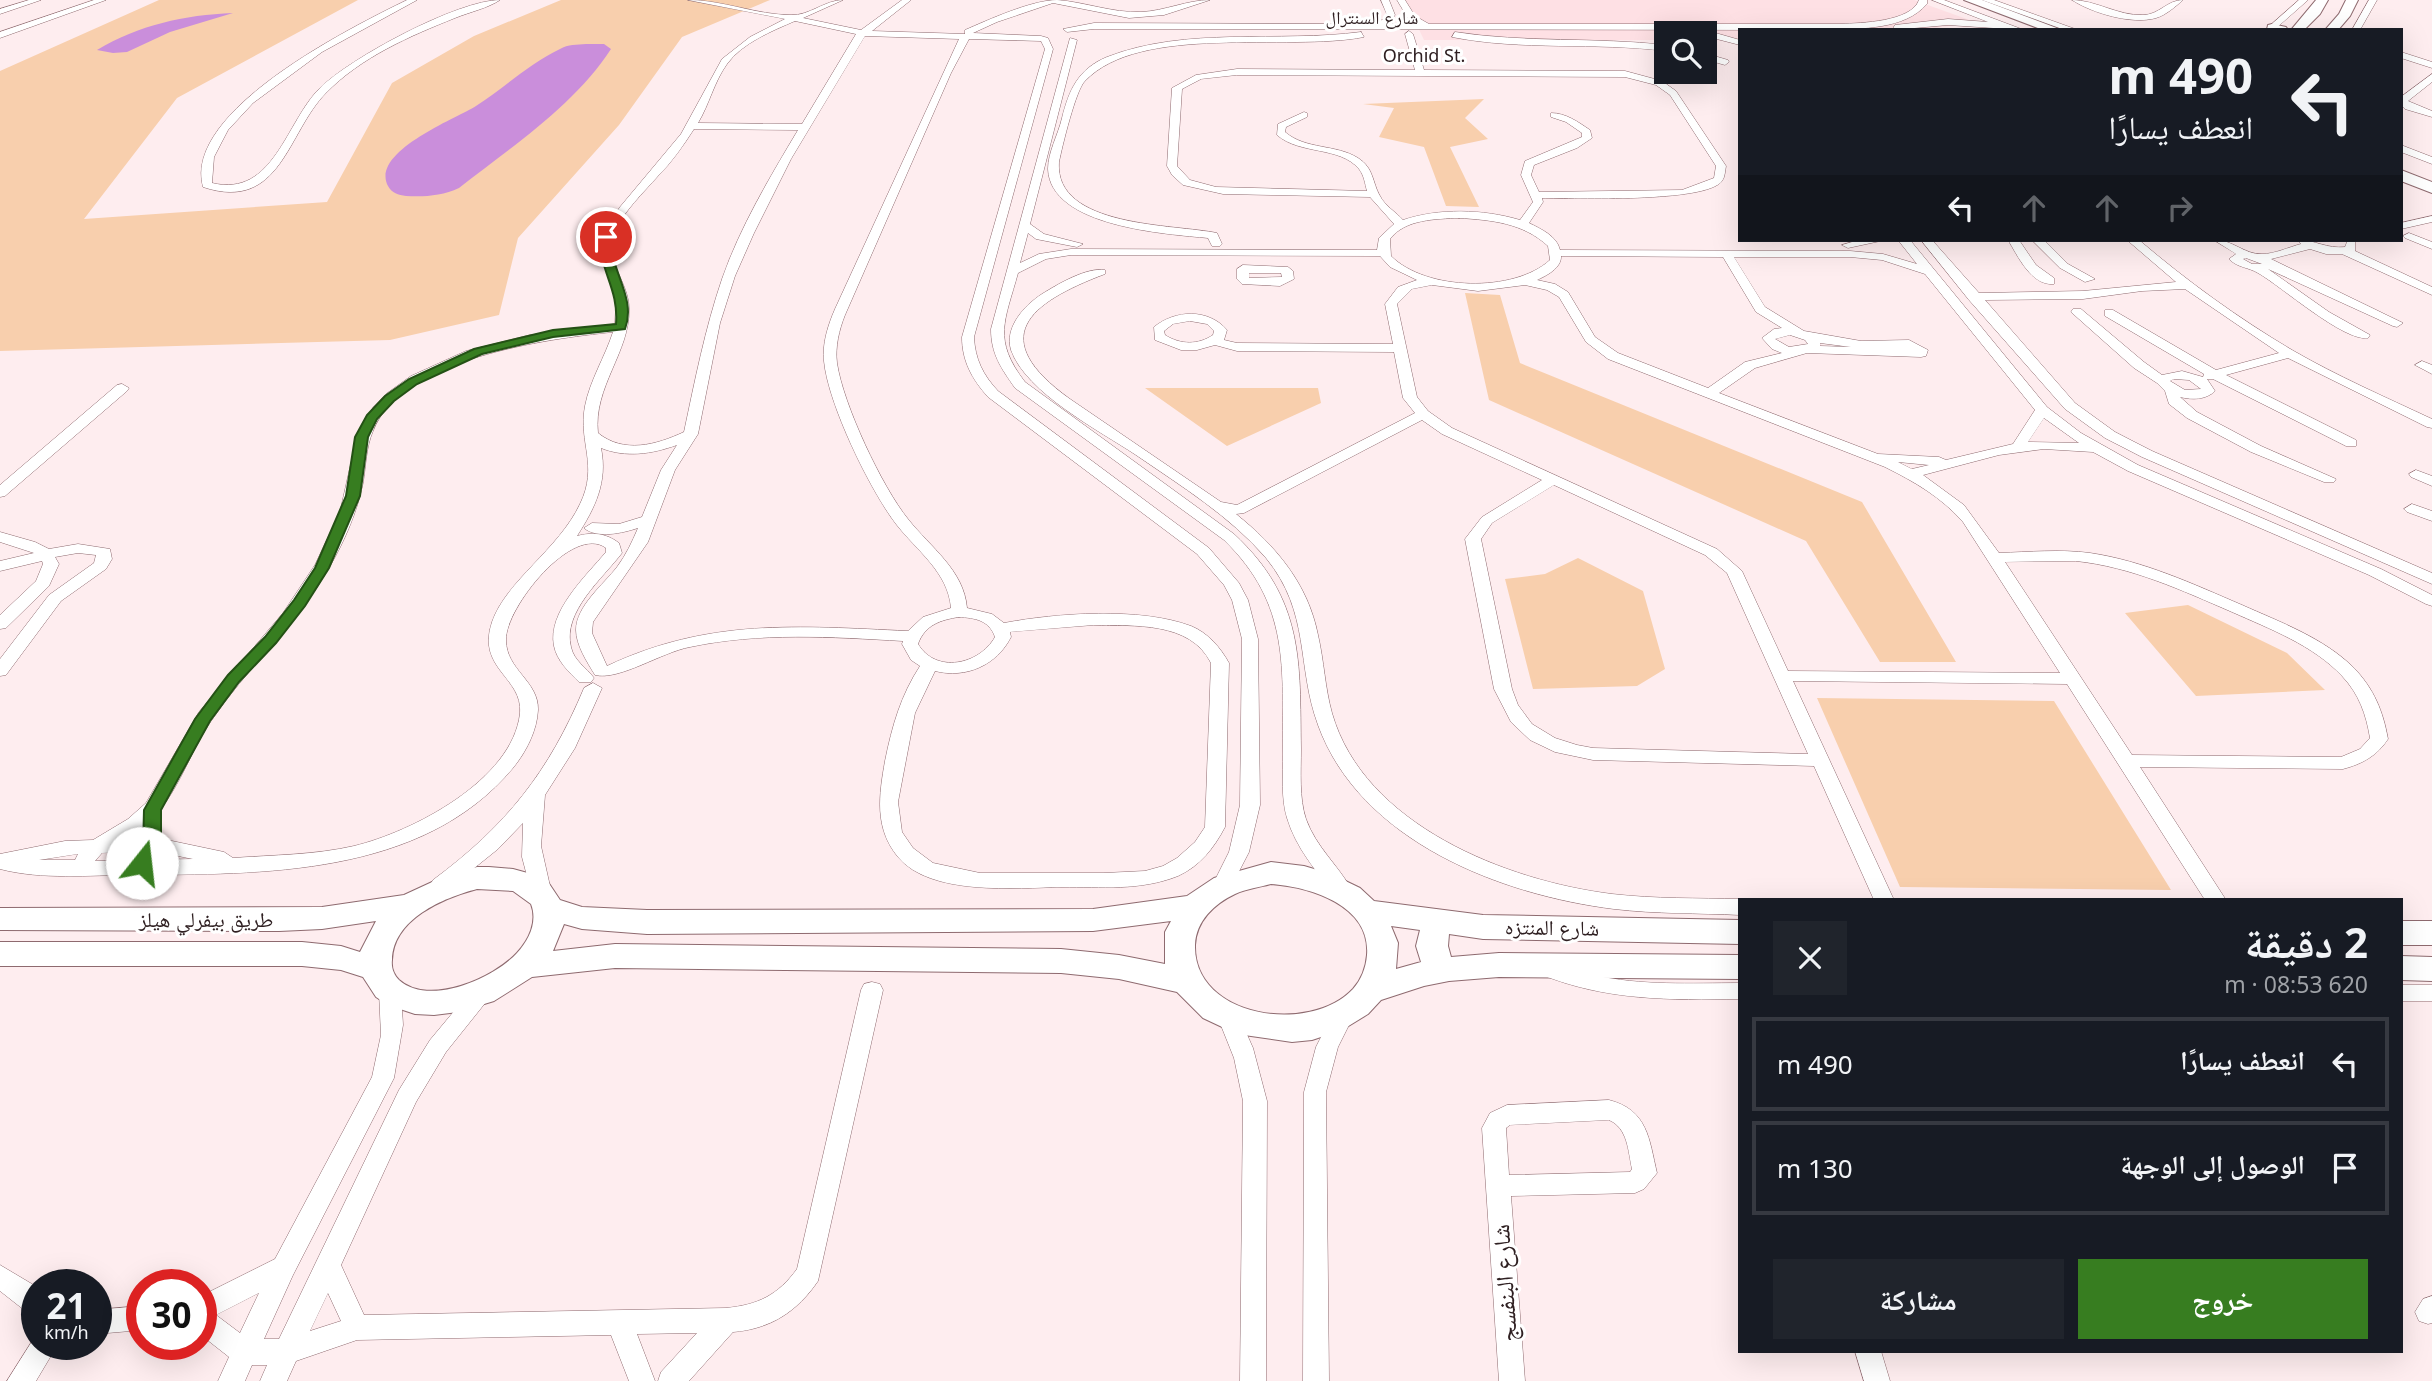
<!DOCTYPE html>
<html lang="ar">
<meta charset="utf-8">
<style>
body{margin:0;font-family:"Noto Sans","Noto Naskh Arabic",sans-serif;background:#20242c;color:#f1f3f6;direction:rtl;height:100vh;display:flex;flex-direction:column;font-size:26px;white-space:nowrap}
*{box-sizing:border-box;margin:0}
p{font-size:23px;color:#9ea1a6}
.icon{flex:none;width:38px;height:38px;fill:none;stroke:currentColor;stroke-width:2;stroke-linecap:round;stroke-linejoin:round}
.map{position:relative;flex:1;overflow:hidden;direction:ltr}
.sheet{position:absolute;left:1738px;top:898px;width:665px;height:455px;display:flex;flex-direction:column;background:#171b24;border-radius:0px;box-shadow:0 7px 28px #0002;direction:rtl}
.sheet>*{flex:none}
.guide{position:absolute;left:1738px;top:28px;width:665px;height:214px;border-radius:0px;box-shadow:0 7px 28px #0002;direction:rtl;background:#171b24;color:#f1f3f6;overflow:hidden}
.fabs{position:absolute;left:1654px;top:21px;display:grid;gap:14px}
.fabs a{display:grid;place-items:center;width:63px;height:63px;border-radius:0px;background:#171b24;box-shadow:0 7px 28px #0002;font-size:35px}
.speed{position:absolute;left:21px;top:1269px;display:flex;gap:14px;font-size:35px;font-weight:700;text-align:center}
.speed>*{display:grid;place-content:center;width:91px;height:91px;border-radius:50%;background:#171b24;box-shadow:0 7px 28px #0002;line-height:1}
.speed small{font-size:18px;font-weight:400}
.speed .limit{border:10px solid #d22;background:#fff;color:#111}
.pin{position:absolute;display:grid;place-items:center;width:60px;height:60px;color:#fff;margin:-30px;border:4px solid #fff;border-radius:50%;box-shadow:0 2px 7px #0007}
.me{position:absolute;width:77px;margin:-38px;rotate:16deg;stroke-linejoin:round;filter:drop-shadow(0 0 5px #0008)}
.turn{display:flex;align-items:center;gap:24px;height:147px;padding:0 35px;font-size:32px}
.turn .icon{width:91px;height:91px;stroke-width:2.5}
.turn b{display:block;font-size:49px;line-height:60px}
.lanes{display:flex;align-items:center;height:66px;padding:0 35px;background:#0003;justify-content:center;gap:35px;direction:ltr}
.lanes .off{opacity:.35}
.round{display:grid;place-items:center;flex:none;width:74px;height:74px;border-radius:0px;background:#20242c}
.summary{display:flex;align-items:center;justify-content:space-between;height:119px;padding:0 35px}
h1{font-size:42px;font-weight:700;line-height:52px}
.primary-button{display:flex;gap:14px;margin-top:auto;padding:14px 35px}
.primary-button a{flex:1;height:80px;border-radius:0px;background:#377d20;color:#fff;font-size:28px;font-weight:700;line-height:80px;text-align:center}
.primary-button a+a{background:#20242c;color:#f1f3f6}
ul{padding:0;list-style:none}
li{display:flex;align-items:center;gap:21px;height:94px;margin:0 14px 10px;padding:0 21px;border:4px solid #363941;border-radius:0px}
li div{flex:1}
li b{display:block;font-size:26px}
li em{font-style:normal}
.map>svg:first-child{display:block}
.built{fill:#fee0e4}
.green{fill:#f8cfad}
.water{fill:#ca8edb}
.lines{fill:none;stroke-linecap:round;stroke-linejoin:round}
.street-casing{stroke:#8e6a6f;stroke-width:1}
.secondary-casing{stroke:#8e6a6f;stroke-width:2}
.street{fill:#fff;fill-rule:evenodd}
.secondary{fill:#fff;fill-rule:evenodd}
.route{fill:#377d20;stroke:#245115;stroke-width:2}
.labels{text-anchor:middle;stroke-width:6;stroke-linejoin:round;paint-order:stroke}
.far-street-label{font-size:18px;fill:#2f2022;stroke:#fff}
.street-label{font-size:21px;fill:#2f2022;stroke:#fff}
.near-street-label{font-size:24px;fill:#2f2022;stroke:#fff}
</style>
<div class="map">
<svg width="2432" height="1381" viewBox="0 0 2432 1381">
<rect width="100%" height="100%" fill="#feedef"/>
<path class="built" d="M1405 0H1914L1975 22 1922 30H1740L1739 41 1705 40 1704 33H1666V40H1424Z"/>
<path class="green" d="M159 0H358L177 98 84 219 327 202 392 83 474 36 561 0H770L682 37 619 125 518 238 499 315 390 340 0 351V71Z
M1484 99 1465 118 1488 139 1450 147 1479 207 1446 206 1424 147 1379 137 1394 108 1363 104Z
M1465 293 1500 295 1520 363 1862 502 1956 662H1880L1806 541 1489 400Z
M1145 388H1318L1321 403 1227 446Z
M1578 558 1643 591 1665 669 1637 686 1533 689 1505 579 1545 574Z
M2188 605 2287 653 2325 690 2196 696 2125 613Z
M1817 698 2054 701 2171 890 1900 887Z"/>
<path class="water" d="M233 13 170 32 127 52 113 53 97 50C139 25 184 15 233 13Z
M586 44H604L611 49C576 104 509 149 459 188 442 196 424 197 406 196 398 195 392 193 388 186 370 152 455 119 476 106 504 88 530 63 560 49 568 44 577 45 586 44Z"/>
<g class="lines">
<defs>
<path id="street" d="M29 0H41L0 14V9Z
M94 0H106L0 38V32Z
M407 0H417L322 52 253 103 228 130 214 157 212 183C274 198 286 121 320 88 350 58 458 0 500 0 488 8 470 12 455 18 410 36 361 57 326 93 287 132 281 213 203 187 182 111 352 27 407 0Z
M688 0C723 0 757 15 791 15 809 16 825 0 843 0L803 18 861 30 902 0H911L872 31 965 34V30C988 20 1032 0 1057 0 1085 2 1112 13 1141 12 1165 11 1187 0 1210 0L1164 15 1129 18 1053 3 997 22 973 33 1041 36 1048 38 1053 49 974 337C975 359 983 375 998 391L1209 548 1239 583 1248 600 1258 639 1260 805 1249 852 1230 889 1223 891 1216 889 1213 884 1229 852 1240 805 1242 639 1232 600 1224 585 1197 554 988 397C972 379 962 361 962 337L1045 49 1041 41 969 39 951 73 845 315C839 330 835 347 837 363 843 404 882 487 908 519 930 547 964 570 967 608L992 614 1004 623C1057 613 1140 607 1191 626 1208 633 1220 647 1229 663L1225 827C1214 848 1200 866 1178 876 1140 891 1101 887 1062 887 1016 888 930 896 898 857 874 828 879 795 885 761 892 726 901 695 920 666L911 660 902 644 903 641C831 637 760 632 690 647 662 652 619 681 595 675 587 662 576 645 576 630 576 606 604 584 617 567 626 555 632 542 638 528 623 533 597 539 584 528L592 523 619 524 642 517 661 470 677 445C652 454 626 458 601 448 608 482 595 508 577 536 592 532 606 533 619 543L622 553C603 578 562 612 571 647 574 661 586 667 594 678L591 682H579C569 672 557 661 554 646 547 612 586 576 606 552V548C573 523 505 608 506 640 506 670 539 681 538 710 537 731 526 752 513 768 422 877 262 874 132 875 89 875 42 880 0 869V854L65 841 93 840 128 819 146 803 199 712 283 613 315 565 340 512 358 432 374 406 386 394 411 376 466 351 530 335 615 324 616 301 600 250 604 231 620 207 681 134 722 59 750 37 785 19ZM795 21 856 34 802 124 698 123C709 105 714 82 727 64 742 43 772 31 795 21ZM865 36 959 39 835 309C828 325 822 344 824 361 828 404 870 490 896 524 917 551 948 572 951 608L923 617 908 631C798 626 709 618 607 666L592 633 593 622 648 542 675 470 698 434 720 323 735 276 754 233 791 159ZM694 129 798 130C770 177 740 227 722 279 705 329 695 380 684 432 656 445 624 454 598 433 593 387 630 352 629 309 629 281 602 260 615 231 624 211 643 193 658 176 672 162 683 146 694 129ZM613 332C605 357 590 380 585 406 578 443 599 465 580 504 559 549 506 581 492 622 476 669 523 677 520 713 513 780 412 832 354 846 315 855 273 855 233 858L224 852 153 837 126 838C175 811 182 764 211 721 248 666 298 624 330 566 345 540 357 512 363 483 366 465 366 447 373 431 401 358 546 339 613 332ZM959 617C975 618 989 620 995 637 979 665 936 674 918 644 925 625 940 620 959 617ZM1094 625C1134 626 1190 621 1211 663L1205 827 1195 842 1177 858 1163 866 1145 871 1104 873H980L933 863 913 848 902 832 898 802 915 713 935 671C966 679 997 665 1011 637L1010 632ZM153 851 193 859 95 861 102 853ZM78 854 75 860H39Z
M1381 0H1389L1395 15 1388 24H1417L1409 20 1397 0H1405L1415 16 1429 24H1841C1861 23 1911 22 1919 0H1927V4C1904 30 1862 28 1830 30L1094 29 1067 32 1063 29 1094 23 1371 24 1382 20 1387 15Z
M1932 0H1944L2024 30 1948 25 1892 30 1895 25 1948 19 1988 22Z
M1982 0H1994L2078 30H2065Z
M2072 0C2096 0 2118 16 2143 15 2159 15 2167 0 2183 0 2175 7 2166 15 2156 18 2132 25 2092 13 2072 0Z
M2299 0H2308L2274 30H2265Z
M2369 0H2377L2360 30H2352Z
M1409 31 1413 34 1424 70 1625 71 1662 81 1676 91 1726 166C1725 171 1725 177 1722 181 1706 203 1573 198 1542 198L1543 202 1529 223C1541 229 1557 236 1560 250L1850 251 1883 254 1917 264 1898 240H1910L2047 407 2081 433 2138 465 2381 569 2432 595V606L2426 604 2369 575 2128 471 2093 452 2044 449 1999 455 1923 475 1964 505 1999 553C2029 552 2060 549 2090 553 2144 561 2193 584 2242 605 2280 622 2324 638 2354 668 2374 689 2383 711 2388 739 2377 756 2362 764 2343 769L2140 767 2226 900H2205L2067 684 1793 681 1894 900H1874L1814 766 1593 760 1555 752 1530 740 1511 722 1494 689 1465 539 1482 517 1542 480 1442 434 1422 420 1244 513 1236 514C1276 546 1308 584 1318 635 1324 661 1325 688 1332 713 1364 825 1507 881 1612 894 1655 899 1698 898 1740 899V915C1698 913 1656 914 1614 909 1501 895 1360 841 1318 725 1296 665 1311 613 1266 558 1230 516 1181 486 1136 455 1100 431 1026 393 1011 350 1004 327 1025 305 1042 294 1058 284 1087 267 1105 270V274C1028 303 985 338 1070 399L1221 502 1237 505 1415 413 1403 398 1394 352 1237 351 1215 345 1197 350H1181L1155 340 1154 327C1175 310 1208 308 1227 330L1224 340 1237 343 1393 344 1385 304 1398 287 1417 280 1390 267 1380 256 1071 255 1046 259 1018 273C1005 321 992 339 1025 382L1234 534C1304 599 1300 661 1301 749 1301 771 1299 798 1306 819 1316 847 1338 865 1352 890L1349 895 1342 897 1335 895C1316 871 1296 848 1287 818 1281 799 1283 774 1283 754 1282 668 1291 605 1224 540L1015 388C1001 368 991 354 991 329L1070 38 1077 40 1030 224 1044 234 1083 244 1077 247 1036 239 1028 233 1020 263 1039 254 1071 249 1377 250 1379 238 1394 224 1370 197 1223 194 1183 185 1172 175 1167 166 1172 88 1196 75 1237 69 1415 70 1405 34ZM1237 75 1625 77 1656 85 1670 95 1716 166 1714 178 1682 190 1539 192 1531 175 1534 165 1577 148 1592 138 1590 130C1578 122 1566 113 1551 113V117L1566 122 1582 133V137L1525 161 1521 175 1533 202 1520 220C1483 209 1439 208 1403 220 1396 212 1385 206 1380 196 1372 182 1374 168 1358 158 1336 144 1306 150 1285 132L1286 127 1307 117V113L1304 112 1278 124 1277 135C1300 155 1340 146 1359 169 1364 175 1365 184 1367 191L1216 187 1190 180 1177 166 1182 89 1201 79ZM1459 218C1492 220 1523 223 1548 246L1550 260C1514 293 1426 291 1391 256L1390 239C1405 219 1436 219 1459 218ZM1561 256 1723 257 1756 312 1782 328 1774 329 1762 338 1772 349 1782 353 1745 362 1708 388 1618 353 1595 337 1568 292 1555 284 1537 280C1546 276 1562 268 1561 256ZM1734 257H1850L1882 260 1925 274 2035 410 2013 444 1946 460 1939 457 1878 454 1719 393 1755 368 1807 353 1921 357 1926 356 1928 350 1909 340 1861 341 1804 331 1765 307ZM1432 285 1478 291 1525 285 1547 290 1559 297 1586 342 1608 359 1885 467C1915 482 1941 497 1963 522L2060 673 1788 671 1742 571 1717 549 1452 428 1428 411 1417 397 1397 304 1412 289ZM1190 321 1207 324 1214 331 1213 335C1198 345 1181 345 1165 335L1164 331 1173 324ZM1790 335 1805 340 1808 344 1789 347 1775 339ZM1820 343 1851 347 1820 346ZM2044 418 2079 443 2028 442ZM1898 462 1929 465 1912 469ZM1554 485 1705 555 1727 573 1808 754 1593 748 1577 745 1555 738 1532 724 1518 705 1512 689 1481 539 1492 523ZM2076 561C2132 567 2181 590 2232 612 2270 629 2313 645 2342 676 2359 694 2366 714 2370 738L2360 749 2341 757 2132 755 2005 562Z
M1361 32 1364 37C1288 52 1140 23 1085 81 1076 89 1062 147 1059 162 1054 228 1175 224 1217 233L1222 244 1220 246H1212L1208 238C1167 234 1050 227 1048 169 1048 152 1058 135 1062 118 1069 90 1078 69 1107 57 1187 26 1278 43 1361 32Z
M1455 32C1525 43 1596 37 1666 45V51C1595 42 1522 51 1452 37Z
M1712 32 1740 40V45L1709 37Z
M2401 52 2432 62V68L2401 58Z
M1704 53 1728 60 1729 62 1725 65 1704 59Z
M2432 74V82L2408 101 2432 111V117L2405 109 2401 105V97Z
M2401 145 2432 157V164L2401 152Z
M2432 216V222L2401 229V223Z
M2409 233 2432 242V249L2405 238 2403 236Z
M1859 240H1885L1848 248 1842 245Z
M1921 240H1932L1979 293 2083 291 2176 282 2127 240H2139C2187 281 2238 318 2292 350 2337 376 2385 397 2432 419V428L2427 427 2288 358 2226 375 2356 440V446H2346L2213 379H2207L2215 391C2206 400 2192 400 2180 397L2197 412 2261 446 2336 479 2334 482H2324L2251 452 2187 418 2169 404 2165 391 2157 383 2134 368 2071 312 2073 309H2081L2144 362 2162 375 2182 371 2203 377 2204 374 2105 316V310H2113L2216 370 2279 353 2185 289 2142 291 2083 299 1985 300 2075 403 2115 432 2152 451 2432 573V584L2142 457 2105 438 2065 409 1969 300ZM2174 379 2189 380 2201 389 2185 390 2170 381Z
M2008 240H2019L2036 265 2054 278V284C2031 286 2018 256 2008 240Z
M2032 240H2044L2068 264 2095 279 2085 282 2060 268Z
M2214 240C2232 239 2245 255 2262 254 2275 254 2289 247 2301 244L2298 240C2315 240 2327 249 2345 247L2347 242H2355V251L2432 287V295L2342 254H2326L2310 249 2271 259 2403 323 2397 327 2393 326 2268 269 2329 312 2370 335 2368 338C2344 342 2281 286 2258 273 2248 267 2238 268 2229 259L2236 254ZM2246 258 2262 264H2252L2243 259Z
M1243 265 1288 267 1293 271 1294 279 1280 286 1242 284 1237 279V269ZM1249 273H1281L1282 277 1249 278Z
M2422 361 2432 365V374L2415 365Z
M122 384 129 388 127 391 5 496 0 497V485L117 385Z
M2416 470 2432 476V486L2411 477 2409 474Z
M2412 504 2432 511V521L2407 512 2404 509Z
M0 532 35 542 49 549 78 544 110 549 112 559 106 569 61 601 6 675 0 676V659L49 595 94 563 96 555 78 553 55 557 59 564 49 586 6 628 0 629V615L36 581 43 564 42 561 0 571V561L34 553 0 542Z
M593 683 602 688 575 748 545 795 541 846 552 895 549 900 542 902 535 900 532 895 522 857 523 823 498 849 447 890 440 892 433 890 430 885 433 880C506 826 549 772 584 688Z
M1548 960C1564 965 1578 972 1594 975 1641 986 1691 983 1740 983V999C1670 1000 1606 1001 1540 974L1537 968 1540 962Z
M872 982 880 984 883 990 818 1281C797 1312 770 1329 733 1332L689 1381H658L661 1372 697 1333 637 1334 655 1381H629L611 1335 357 1340 296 1361 287 1381H260L267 1365H252L245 1381H218L229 1357 201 1335V1296L275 1259 372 1077 381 1035 379 992 382 986 390 984 398 986 401 992 403 1025 394 1078 293 1275 264 1339H279L399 1090 430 1040 475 986 483 984 491 986 494 992 446 1052 416 1102 341 1265 364 1315 726 1308C758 1305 778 1295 797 1269L861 990 864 984ZM259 1293 240 1333 216 1315ZM328 1293 341 1321 310 1331Z
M2401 985H2432V1001H2401Z
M1343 1006 1351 1009 1354 1015 1338 1047 1326 1092 1329 1381H1303L1304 1092 1316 1047 1335 1009Z
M1229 1009 1237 1012 1253 1048 1267 1101 1266 1381H1240L1243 1101 1234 1058 1218 1018 1221 1012Z
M1609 1100C1648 1110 1649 1139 1657 1173L1644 1189 1635 1193 1511 1196 1525 1381H1499L1482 1128 1490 1113 1507 1105ZM1609 1120C1628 1128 1628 1151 1632 1169L1630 1172 1509 1175 1506 1128 1510 1125Z
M0 1265 37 1287V1316L28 1313 0 1291Z
M2432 1296V1323L2428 1324 2419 1321 2415 1312 2423 1299Z
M142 1306V1330L96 1334V1310Z
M36 1335 37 1344H58L36 1381H7Z
M1855 1351H1881L1890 1381H1864Z"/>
<path id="secondary" d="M1964 0H1982L2062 30H2043Z
M2316 0H2328L2320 14 2304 30H2291Z
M2346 0H2358L2350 16 2338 30H2325L2339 14Z
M2272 24 2286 27 2288 30H2267L2268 25Z
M2401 170 2432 182V193L2401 181Z
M1271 862 1304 866 1331 874 1360 888 1374 901 1483 915 1740 920V944L1483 939 1449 934 1448 946 1451 957 1499 953 1740 955V979L1499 977 1449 981 1424 986 1381 1000 1368 1014 1342 1030 1312 1040 1292 1042 1237 1034 1203 1018 1177 992 1119 979 1061 973 615 968 532 977 494 1001 458 1012 434 1015 415 1014 388 1005 376 997 363 977 341 970 302 966H0V942H302L341 946 360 952 376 921 322 929 279 931 0 930V908L322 907 404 895 443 877 477 867H489L513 869 535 875 548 882 560 900 582 907 647 910 1093 909 1187 896 1214 878ZM1271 884C1310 887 1371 905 1367 955 1366 968 1361 980 1353 989 1310 1035 1193 1018 1195 945 1196 921 1214 904 1235 894 1246 889 1260 887 1271 884ZM477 889 513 891 531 904C538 922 529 940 517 953 494 978 429 1007 399 980 394 975 391 968 392 960 393 919 443 898 477 889ZM1171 921 1165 932V964L1119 955 1061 949 615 944 553 951 564 924 582 929 647 934 1093 931ZM1391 926 1420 930 1416 946 1421 962 1396 969 1398 943Z
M2401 921H2432V945H2401Z
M2401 956 2432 957V981L2401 980Z"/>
</defs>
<use href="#street" class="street-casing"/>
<use href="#secondary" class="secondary-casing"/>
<use href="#street" class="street"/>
<use href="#secondary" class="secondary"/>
</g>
<path class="route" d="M606 234 611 237C609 270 637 297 625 329L553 337 482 354 417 384 394 401 377 419 368 437 360 496 329 568 305 606 276 643 239 682 210 721 161 810V850L148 867H135L133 863 143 849 144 810 195 719 228 675 265 637 294 600 315 568 346 496 355 437 367 415 385 396 409 379 474 349 553 330 616 324C619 287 598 270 601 237Z"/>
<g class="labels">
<g class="far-street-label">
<text x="1372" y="24">شارع السنترال</text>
<text x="1424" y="62">Orchid St.</text>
</g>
<g class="street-label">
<text x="206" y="927">طريق بيفرلي هيلز</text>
<text transform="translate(1552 928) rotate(1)" y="7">شارع المنتزه</text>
</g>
<g class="near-street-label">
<text transform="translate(1505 1283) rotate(-94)" y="8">شارع البنفسج</text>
</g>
</g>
</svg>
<div class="fabs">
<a><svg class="icon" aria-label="search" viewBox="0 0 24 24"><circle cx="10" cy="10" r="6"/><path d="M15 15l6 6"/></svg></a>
</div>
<div class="speed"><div>21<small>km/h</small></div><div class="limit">30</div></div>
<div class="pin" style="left:606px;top:237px;background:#d93025"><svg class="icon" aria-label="arrive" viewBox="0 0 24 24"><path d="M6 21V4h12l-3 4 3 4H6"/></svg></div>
<svg class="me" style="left:142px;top:863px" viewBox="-20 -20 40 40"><circle r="19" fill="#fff"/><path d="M0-13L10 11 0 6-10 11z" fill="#377d20"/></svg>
<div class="guide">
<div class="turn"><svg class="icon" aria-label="left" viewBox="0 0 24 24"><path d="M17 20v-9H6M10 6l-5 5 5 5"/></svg><div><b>490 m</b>انعطف يسارًا</div></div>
<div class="lanes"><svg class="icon" aria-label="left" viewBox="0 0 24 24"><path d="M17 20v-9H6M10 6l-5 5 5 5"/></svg><svg class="icon off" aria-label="ahead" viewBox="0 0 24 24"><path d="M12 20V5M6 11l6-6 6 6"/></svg><svg class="icon off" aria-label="ahead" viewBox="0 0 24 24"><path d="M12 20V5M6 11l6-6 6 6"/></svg><svg class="icon off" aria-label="right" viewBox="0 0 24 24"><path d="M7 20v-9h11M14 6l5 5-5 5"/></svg></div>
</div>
<section class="sheet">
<div class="summary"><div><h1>2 دقيقة</h1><p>620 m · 08:53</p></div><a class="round"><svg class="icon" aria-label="close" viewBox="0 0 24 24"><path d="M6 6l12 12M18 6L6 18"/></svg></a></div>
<ul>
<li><svg class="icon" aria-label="left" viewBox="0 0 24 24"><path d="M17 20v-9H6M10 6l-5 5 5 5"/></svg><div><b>انعطف يسارًا</b></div><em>490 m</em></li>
<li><svg class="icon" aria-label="arrive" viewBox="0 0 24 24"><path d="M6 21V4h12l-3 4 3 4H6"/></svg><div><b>الوصول إلى الوجهة</b></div><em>130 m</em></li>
</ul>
<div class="primary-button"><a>خروج</a><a>مشاركة</a></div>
</section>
</div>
